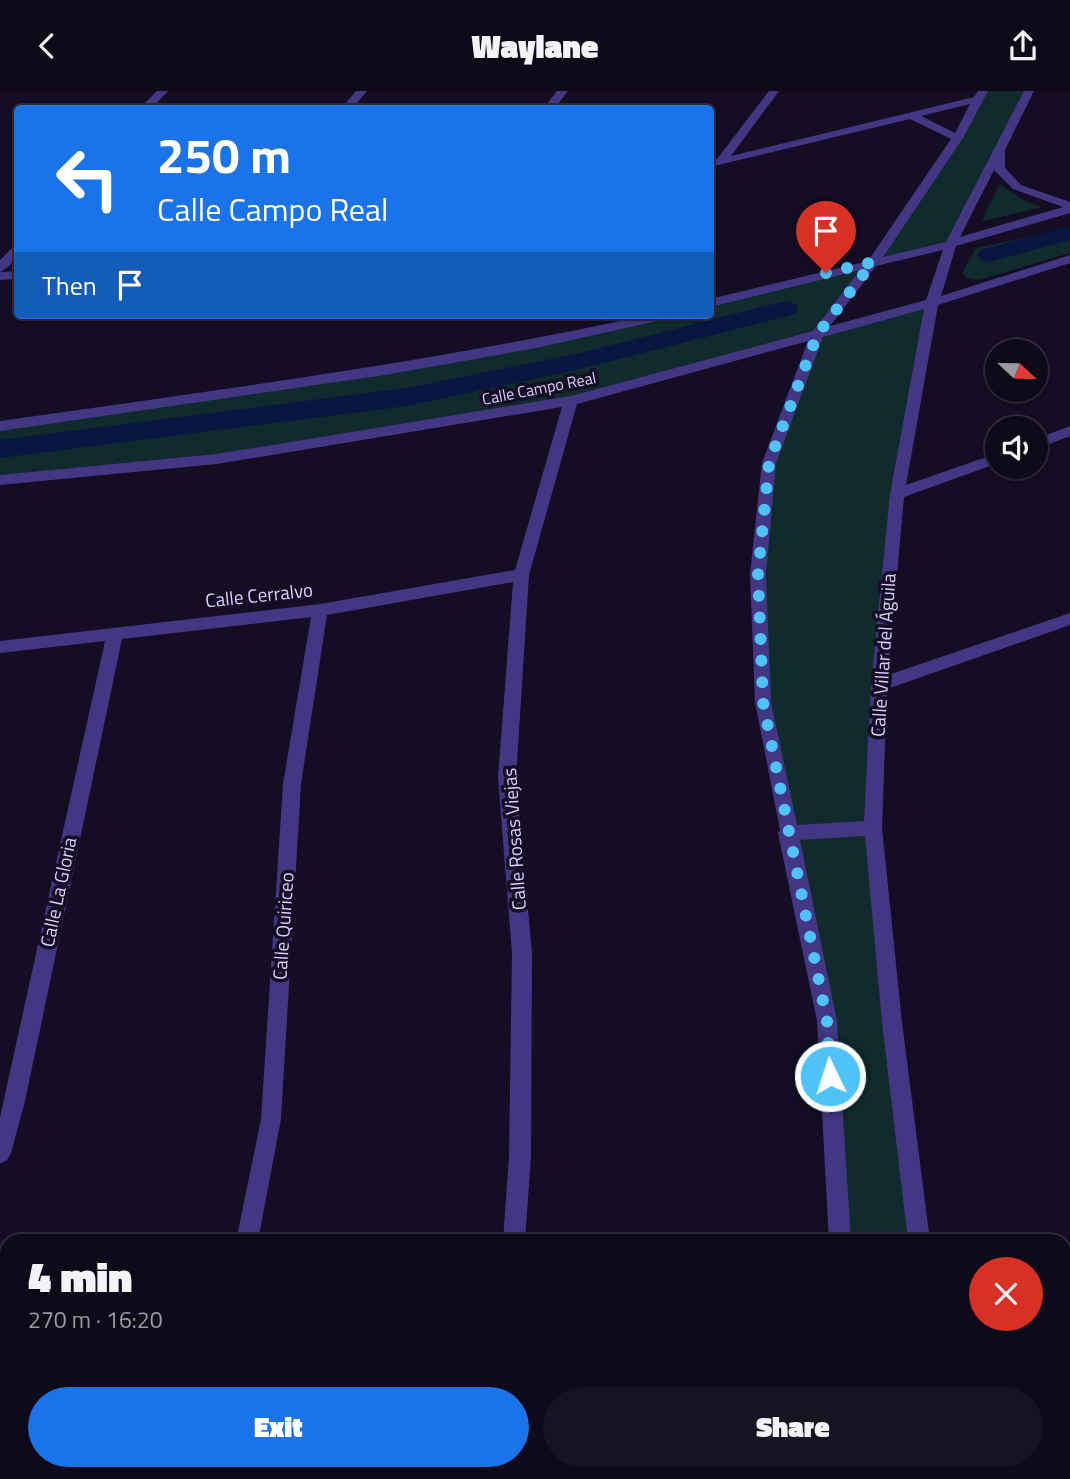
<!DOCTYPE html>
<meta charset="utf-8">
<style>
body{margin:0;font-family:"Titillium Web",sans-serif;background:#181323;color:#f1f3f6;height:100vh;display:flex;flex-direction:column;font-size:26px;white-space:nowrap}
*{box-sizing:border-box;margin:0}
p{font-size:23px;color:#9b9aa2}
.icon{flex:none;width:38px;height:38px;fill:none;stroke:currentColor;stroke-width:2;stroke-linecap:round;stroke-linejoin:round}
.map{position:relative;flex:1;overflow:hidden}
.drawer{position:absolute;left:0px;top:1143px;width:1071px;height:247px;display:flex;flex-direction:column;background:#0f0a1a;border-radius:21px 21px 0 0;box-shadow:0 2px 5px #0004,0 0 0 2px #2f2b39}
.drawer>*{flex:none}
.banner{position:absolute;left:14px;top:14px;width:700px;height:214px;border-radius:7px;box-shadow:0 2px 5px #0004,0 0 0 2px #2f2b39;background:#1a73e8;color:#fff;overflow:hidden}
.needle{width:46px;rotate:112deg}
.fabs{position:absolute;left:985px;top:248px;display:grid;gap:14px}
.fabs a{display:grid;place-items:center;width:63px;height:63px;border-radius:50%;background:#0f0a1a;box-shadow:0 2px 5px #0004,0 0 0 2px #2f2b39;font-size:35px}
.pin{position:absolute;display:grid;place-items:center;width:60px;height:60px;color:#fff;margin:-72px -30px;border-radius:50% 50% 50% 0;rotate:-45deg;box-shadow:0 0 7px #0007}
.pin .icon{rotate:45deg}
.me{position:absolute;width:77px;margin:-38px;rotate:356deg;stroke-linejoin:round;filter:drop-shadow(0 0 5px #0008)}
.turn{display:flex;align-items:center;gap:24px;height:147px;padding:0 28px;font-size:32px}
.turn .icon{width:91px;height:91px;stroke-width:2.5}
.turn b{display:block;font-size:49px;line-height:60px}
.then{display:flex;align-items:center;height:66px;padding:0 28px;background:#0003;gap:14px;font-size:26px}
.round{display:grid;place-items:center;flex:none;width:74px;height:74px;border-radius:37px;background:#181323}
.overview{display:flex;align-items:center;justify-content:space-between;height:119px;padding:0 28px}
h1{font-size:42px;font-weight:800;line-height:52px}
.button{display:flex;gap:14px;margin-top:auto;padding:14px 28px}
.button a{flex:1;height:80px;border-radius:42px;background:#1a73e8;color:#fff;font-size:28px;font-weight:800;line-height:80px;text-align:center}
.button a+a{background:#181323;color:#f1f3f6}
header{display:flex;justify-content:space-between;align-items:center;height:91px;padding:0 28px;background:#0f0a1a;font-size:32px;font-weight:800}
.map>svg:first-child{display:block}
.green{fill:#102a2d}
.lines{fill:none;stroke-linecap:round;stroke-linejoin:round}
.canal{fill:#081641;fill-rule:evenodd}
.minor{fill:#433783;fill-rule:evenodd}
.route{stroke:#4fc3f7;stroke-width:12;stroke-dasharray:0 21.6}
.labels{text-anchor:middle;stroke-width:7;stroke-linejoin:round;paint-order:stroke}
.far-street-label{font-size:16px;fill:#dacfff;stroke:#140d23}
.street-label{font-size:19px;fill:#dacfff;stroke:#140d23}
</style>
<header><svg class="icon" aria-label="back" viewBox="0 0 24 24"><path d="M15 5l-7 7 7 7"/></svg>Waylane<svg class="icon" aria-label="share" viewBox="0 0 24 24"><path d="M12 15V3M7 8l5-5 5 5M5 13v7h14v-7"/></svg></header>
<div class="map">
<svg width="1070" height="1388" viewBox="0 0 1070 1388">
<rect width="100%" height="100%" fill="#140d23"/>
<path class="green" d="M983 0H1029L951 153 873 171 818 243 932 212 897 404 873 737 919 1150H840L827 930 763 611 769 372 817 244 571 310 217 368 0 389V335L217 306 666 224H710L711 212 872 171Z
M1000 93 1023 109 1042 116 984 130 982 129Z
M1070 137V162L979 189 967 187 962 182 976 157Z"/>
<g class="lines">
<path class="canal" d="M1070 135V149L989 171 981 169 977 164 981 159Z
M786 210 795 213 798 218 795 223 576 279 407 315 0 367V349L407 297 576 263Z"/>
<path class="minor" d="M157 0H168L151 18H139Z
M356 0H367L352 18H341Z
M557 0H568L554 18H543Z
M769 0H779L731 65 974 6 978 0H988L963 47 883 166 946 151 1024 0H1034L1005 59V77L1021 94 1070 111V122L956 155 941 205 1070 164V172L938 214 906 394 998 362V372L904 406 888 584 1070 522V534L887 598 882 737 902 931 930 1150H908L882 931 865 745 800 749 837 930 851 1150H829L817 930 778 742 780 739 755 611 750 483 762 372 808 250 577 313 529 484 516 687 532 862 531 1065 525 1150H503L509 1065 512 862 498 687 513 491 327 524 301 693 281 1028 258 1150H236L261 1028 283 693 311 526 122 548 25 1010 11 1062 7 1069 0 1073V1026L105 550 0 562V550L320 513 515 479 562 316 217 373 0 394V384L217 363 571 305 813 240 860 179 710 216V208L868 170 951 48 910 28 710 76V69L717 68ZM970 13 955 42 921 25ZM994 79 1013 98 1063 116 960 146ZM943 159 926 209 830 235 876 175ZM924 218 890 403 871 594 864 730 797 734 771 611 766 483 776 372 823 246Z
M18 151C18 164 12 176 0 181V169Z
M18 180V188L0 189V181Z
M648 224H672L666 228 536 257 385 284 0 340V330C217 299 434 271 648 224Z
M1070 335V345L1036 358V348Z
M1064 1212 1070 1214V1236L1064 1234Z
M160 1382H184L182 1388H158Z
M467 1382H491L490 1388H466Z
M838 1382H862V1388H838Z
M924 1382H948V1388H924Z"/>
</g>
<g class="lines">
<path class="route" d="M826 182 873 171 817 244 769 372 758 483 763 611 827 930 830 985"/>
</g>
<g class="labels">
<g class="far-street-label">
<text transform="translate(539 297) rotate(-11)" y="6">Calle Campo Real</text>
</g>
<g class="street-label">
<text transform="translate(259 504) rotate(-6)" y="7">Calle Cerralvo</text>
<text transform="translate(883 564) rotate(-86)" y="7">Calle Villar del Águila</text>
<text transform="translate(514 748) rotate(-94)" y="7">Calle Rosas Viejas</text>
<text transform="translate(58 801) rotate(-78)" y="7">Calle La Gloria</text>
<text transform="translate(283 835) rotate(-86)" y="7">Calle Quiriceo</text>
</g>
</g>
</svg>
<div class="fabs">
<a><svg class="needle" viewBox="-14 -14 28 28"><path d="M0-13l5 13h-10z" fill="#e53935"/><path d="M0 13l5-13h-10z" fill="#9b9aa2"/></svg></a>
<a><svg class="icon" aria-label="sound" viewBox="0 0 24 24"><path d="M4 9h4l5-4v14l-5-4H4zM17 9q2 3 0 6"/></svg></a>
</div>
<div class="pin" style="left:826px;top:182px;background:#d93025"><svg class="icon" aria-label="arrive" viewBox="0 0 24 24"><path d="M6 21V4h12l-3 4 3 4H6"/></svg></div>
<svg class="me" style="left:830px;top:985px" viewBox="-20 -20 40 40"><circle r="17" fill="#4fc3f7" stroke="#fff" stroke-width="3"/><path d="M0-11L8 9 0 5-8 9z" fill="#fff"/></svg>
<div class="banner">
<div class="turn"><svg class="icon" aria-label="left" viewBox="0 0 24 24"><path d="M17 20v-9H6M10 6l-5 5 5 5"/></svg><div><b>250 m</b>Calle Campo Real</div></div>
<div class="then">Then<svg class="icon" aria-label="arrive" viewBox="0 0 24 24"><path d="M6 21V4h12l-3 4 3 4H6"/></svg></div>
</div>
<section class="drawer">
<div class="overview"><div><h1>4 min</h1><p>270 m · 16:20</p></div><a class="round" style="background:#d93025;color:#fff"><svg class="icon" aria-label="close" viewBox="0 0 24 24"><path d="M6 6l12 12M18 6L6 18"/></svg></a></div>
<div class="button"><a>Exit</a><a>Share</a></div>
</section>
</div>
